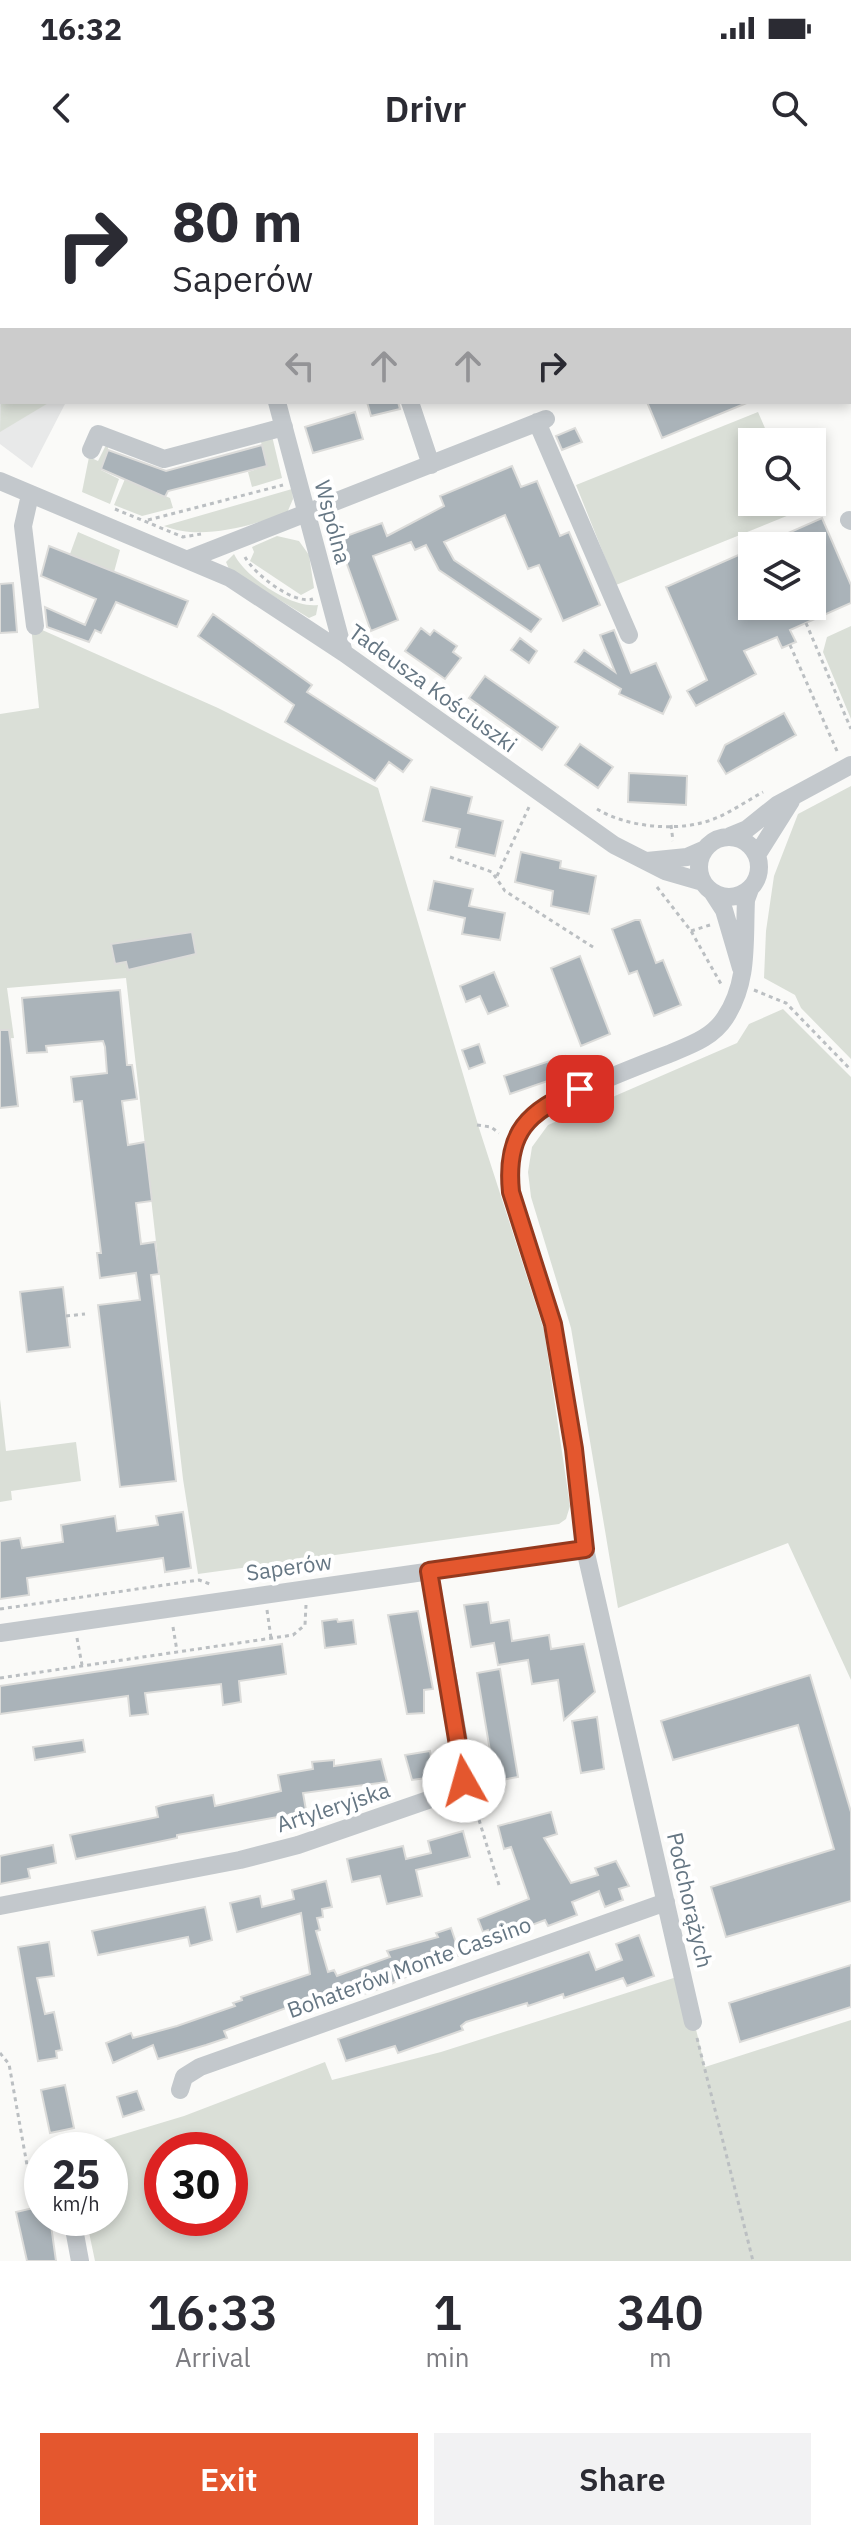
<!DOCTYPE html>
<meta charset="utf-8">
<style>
body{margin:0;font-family:"IBM Plex Sans",sans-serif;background:#f2f2f3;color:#2b2b33;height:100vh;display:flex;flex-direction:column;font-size:30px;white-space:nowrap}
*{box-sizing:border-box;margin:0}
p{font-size:26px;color:#7c7c81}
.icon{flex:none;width:44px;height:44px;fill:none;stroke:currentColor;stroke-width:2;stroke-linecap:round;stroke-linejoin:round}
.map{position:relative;height:2101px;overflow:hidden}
.drawer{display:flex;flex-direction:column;background:#fff;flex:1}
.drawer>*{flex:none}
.hud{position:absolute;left:0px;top:0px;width:852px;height:244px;box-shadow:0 4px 12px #0003;background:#fff;color:#2b2b33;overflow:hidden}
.buttons{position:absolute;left:738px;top:268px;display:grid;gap:16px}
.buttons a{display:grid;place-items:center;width:88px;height:88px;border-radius:0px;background:#fff;box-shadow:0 4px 12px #0003;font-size:40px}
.speed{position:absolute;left:24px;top:1972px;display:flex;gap:16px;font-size:40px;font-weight:700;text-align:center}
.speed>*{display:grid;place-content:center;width:104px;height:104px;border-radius:50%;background:#fff;box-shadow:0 4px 12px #0003;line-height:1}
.speed small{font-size:20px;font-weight:400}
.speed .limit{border:12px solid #d22;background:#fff;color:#111}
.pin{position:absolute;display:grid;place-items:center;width:68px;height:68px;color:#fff;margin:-34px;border-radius:16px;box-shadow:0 4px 12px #0006}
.me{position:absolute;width:88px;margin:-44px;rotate:353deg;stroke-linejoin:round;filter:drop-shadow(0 0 6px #0008)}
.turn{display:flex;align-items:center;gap:28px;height:168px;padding:0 40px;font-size:36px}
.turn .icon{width:104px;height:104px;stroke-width:2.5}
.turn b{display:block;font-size:56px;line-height:68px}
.lanes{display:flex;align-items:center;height:76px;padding:0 40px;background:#0003;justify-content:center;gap:40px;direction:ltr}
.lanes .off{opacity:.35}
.eta{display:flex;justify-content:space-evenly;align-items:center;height:136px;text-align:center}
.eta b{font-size:48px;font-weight:600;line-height:56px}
.primary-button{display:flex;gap:16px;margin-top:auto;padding:16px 40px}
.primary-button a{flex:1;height:92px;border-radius:0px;background:#e4572e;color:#fff;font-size:32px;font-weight:600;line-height:92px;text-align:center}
.primary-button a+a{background:#f2f2f3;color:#2b2b33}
.status{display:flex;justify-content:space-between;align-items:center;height:56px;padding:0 40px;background:#fff;direction:ltr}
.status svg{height:22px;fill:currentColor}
header{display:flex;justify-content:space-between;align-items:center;height:104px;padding:0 40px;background:#fff;font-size:36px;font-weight:600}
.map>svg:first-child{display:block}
.built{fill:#e8e9e9}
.green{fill:#dadfd7;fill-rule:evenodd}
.building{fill:#aab3b9;stroke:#dcdcda;stroke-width:2}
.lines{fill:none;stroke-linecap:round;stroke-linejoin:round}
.path{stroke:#bbbfc2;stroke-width:3;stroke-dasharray:4 4;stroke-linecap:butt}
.minor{stroke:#c3c8cc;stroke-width:18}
.route-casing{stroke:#94391e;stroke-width:20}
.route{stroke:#e4572e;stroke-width:14}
.labels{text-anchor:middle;stroke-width:8;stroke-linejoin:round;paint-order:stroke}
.street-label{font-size:22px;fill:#657683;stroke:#fff}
</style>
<div class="status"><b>16:32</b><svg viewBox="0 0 49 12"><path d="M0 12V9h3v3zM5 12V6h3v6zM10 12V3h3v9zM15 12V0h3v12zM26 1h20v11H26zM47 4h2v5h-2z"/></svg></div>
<header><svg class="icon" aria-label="back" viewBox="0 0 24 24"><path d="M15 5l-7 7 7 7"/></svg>Drivr<svg class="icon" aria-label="search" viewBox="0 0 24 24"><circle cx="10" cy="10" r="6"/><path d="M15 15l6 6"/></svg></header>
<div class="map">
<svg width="851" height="2101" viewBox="0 0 851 2101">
<rect width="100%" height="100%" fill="#fafaf8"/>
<path class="built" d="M0 0H228L2 2V242H66L32 308 0 284Z"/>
<path class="green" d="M378 0H851V118L850 2Z
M2 200V242H50L0 272Z
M758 252 771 282H752V342H795L799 351 616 425 576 325Z
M272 276 282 318 252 327 248 312 267 306 261 282Z
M108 281 110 282 101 310 119 319 110 344 82 332 89 297 98 301Z
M125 319 170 338 173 348 142 356 114 345Z
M292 329 293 339 287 353C250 366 201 381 164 366Z
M78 372 120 390 114 412 70 394Z
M277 376 299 381 309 395 314 428 301 435 250 401 254 392 252 387Z
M234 394C245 417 292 449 318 445L316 455 309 458 229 409 226 402Z
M31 465 218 548 378 628 479 968 544 1170 570 1346 566 1359 559 1364 198 1414 183 1319 126 818 7 828 14 878 0 879V554L39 548Z
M851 466V559L823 492 827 477Z
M851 626V899L801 848 795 835 764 818 766 771 774 716 798 654Z
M783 849 851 917V1520L788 1383 618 1448 571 1168 531 1037 528 1012 532 987 548 965 737 883 749 864Z
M0 1239 6 1291 76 1282 81 1321 11 1331 12 1340 0 1342Z
M683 1815 705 1907 851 1860V2101H95L86 2058H110V1990H71L184 1956 325 1902 332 1920 441 1892ZM162 1990H230V2058H162Z"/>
<path class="building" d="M367 242H398L400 249 371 256Z
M647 242H749L662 278Z
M355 252 363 279 313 293 305 267Z
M575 268 582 282 562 290 556 276Z
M262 285 267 306 168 331 165 337 101 309 108 290 166 311Z
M512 306 521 327 537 321 560 376 569 372 600 445 563 461 539 405 528 409 505 355 444 382 454 400 541 459 531 472 439 410 426 385 415 390 411 382 373 396 398 460 371 471 338 379 382 363 387 376 444 346 440 336Z
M822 358 851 425V443L790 470 796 482 782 488 777 477 744 491 756 514 696 546 687 531 707 520 666 427 752 389V446H812V386H759Z
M49 386 188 441 177 467 116 442 101 473 95 470 89 482 47 467 45 447 85 465 96 439 41 416Z
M13 423 17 472 0 473V424Z
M213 454 312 525 307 532 412 600 403 612 389 602 375 621 285 562 294 545 198 476Z
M421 468 430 475 434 470 457 486 453 492 461 498 445 519 405 491Z
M614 470 631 513 656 503 671 537 663 554 619 534 621 529 575 502 584 490 615 512 600 475Z
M520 478 537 491 529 503 511 490Z
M485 516 558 567 542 590 469 538Z
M784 553 796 575 726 614 718 601 725 585Z
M580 584 613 607 598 628 565 605Z
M629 613 687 616 686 645 628 642Z
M431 627 472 637 468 653 503 661 495 696 456 687 460 669 423 661Z
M521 692 561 701 560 708 596 716 589 754 551 746 553 731 515 722Z
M434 721 473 729 469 746 505 753 500 780 462 774 465 758 428 750Z
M635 760H640L656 803 663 800 681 845 654 856 637 811 629 814 612 769Z
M192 772 196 794 128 810 126 802 115 804 111 784Z
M580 796 610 874 581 886 551 808Z
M494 812 508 846 488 854 480 836 466 842 460 826Z
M120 830 127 905H132L137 939 122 941 128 985 145 982 152 1041 136 1043 141 1084 155 1082 159 1114 151 1115 176 1321 120 1327 98 1145 140 1140 136 1113 100 1118 97 1093H101L82 941 74 942 71 917 107 913 105 887 103 881 46 886 47 892 27 893 22 838Z
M0 870H9L18 946 0 948Z
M479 884 485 903 469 909 462 890Z
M565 896 571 913 510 934 504 916Z
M63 1127 70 1187 27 1192 20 1132Z
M183 1352 191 1408 165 1412 163 1398 27 1418 29 1435 0 1439V1381L20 1378 22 1388 63 1382 61 1365 115 1356 117 1371 158 1365 156 1356Z
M488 1442 491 1463 509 1460 512 1481 549 1475 551 1489 584 1484 595 1532 564 1560 558 1520 532 1524 528 1500 498 1505 494 1483 471 1487 464 1445Z
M418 1451 433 1529 424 1530V1553L407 1554 388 1455Z
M337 1459 338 1462 353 1460 356 1484 325 1488 322 1461Z
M282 1484 286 1514 239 1521 241 1542 223 1545 221 1524 145 1533 148 1554 130 1556 128 1536 0 1554V1526Z
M500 1509 518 1617 495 1621 477 1513Z
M810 1515 851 1652V1741L726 1777 711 1727 834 1689 798 1565 673 1600 661 1561Z
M597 1557 604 1609 581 1613 572 1561Z
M83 1580 85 1592 35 1600 33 1587Z
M430 1591 434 1617 412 1620 405 1595Z
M381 1599 387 1622 303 1633 306 1650 300 1653 177 1675V1678L76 1699 70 1675 158 1657 156 1647 162 1645 213 1635 215 1646 281 1631 278 1615 313 1609 312 1602 334 1600V1606Z
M551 1652 557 1674 544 1678 571 1723 598 1715 595 1708 616 1701 629 1726 619 1729 623 1740 605 1747 599 1731 572 1742 577 1755 548 1766 545 1760 521 1769 523 1775 505 1781 503 1777 492 1781 488 1770 483 1772 478 1759 529 1739 511 1687 504 1689 498 1666Z
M463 1671 470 1697 416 1710 422 1736 387 1744 380 1716 352 1722 347 1699 403 1686 406 1699 431 1693 428 1681Z
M53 1685 56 1703 28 1709 30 1718 0 1724V1696Z
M326 1721 332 1747 322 1749 323 1757 317 1758 320 1770 316 1771 328 1812 334 1810 337 1816 390 1797 387 1791 438 1777 436 1773 451 1768 460 1795 437 1802 434 1795 409 1804 412 1814 387 1826 364 1834 363 1829 296 1852 294 1845 224 1871 227 1878 206 1885 158 1899 153 1885 113 1903 106 1883 131 1873 133 1878 177 1866 235 1846 233 1843 242 1840 241 1837 310 1814 301 1753 237 1772 230 1743 260 1736 262 1747 294 1739 292 1730Z
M205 1747 212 1780 190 1786 188 1777 98 1795 92 1771Z
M639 1775 654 1816 627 1826 623 1818 564 1838 563 1834 528 1846 527 1843 466 1862 461 1866 463 1870 398 1893 395 1886 346 1901 338 1879 589 1792 596 1810 622 1800 616 1784Z
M49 1782 54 1816 37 1818 45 1854 54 1852 62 1890 56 1891 57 1898 38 1901 18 1787Z
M851 1805V1847L740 1882 729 1843Z
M65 1925 74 1968 50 1973 41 1930Z
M137 1931 144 1950 123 1957 117 1937Z
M42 2046V2058H50L56 2101H27L16 2052Z"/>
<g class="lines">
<path class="path" d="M115 349 183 377 201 374
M148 360 283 325
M245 397C254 414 294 445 313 439
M806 463 851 569
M790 485 837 591
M597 649C625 666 669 671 701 663 723 658 743 643 763 632
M671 665 673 681
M450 697 492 712 505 731 596 789
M497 716 529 647
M657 727 691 771 721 824
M691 771 710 765
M754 830 786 843 851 910
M477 965 491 967 499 973
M66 1156 85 1154
M0 1449 199 1420 210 1424
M267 1450 271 1478
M173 1467 177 1491
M77 1478 82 1505
M0 1518 293 1475 305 1465 306 1445
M472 1637 499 1725
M697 1878 753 2101
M0 1893 9 1904 27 2005 42 2009"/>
<path class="minor" d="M242 0V2
M378 2V0
M277 242 344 493
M410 242 431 305
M537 262 629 475
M91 290 98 274 164 299 284 267
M0 321 230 418 344 493 614 685 665 711 703 722
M30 335 23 366 35 466
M849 360 851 361
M189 399 546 259
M730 676 747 669 777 645 851 605
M699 707a30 30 0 1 1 60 0a30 30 0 1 1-60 0Z
M757 695 791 641
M647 701 687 697 703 690
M713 733 724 750 741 808
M0 1473 585 1389
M0 1746 240 1700 298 1685 457 1630 465 1615 429 1411
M693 1862 585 1389 574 1289 553 1164 511 1032C504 966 534 948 589 926 616 915 642 904 669 894 690 885 712 878 725 858 749 822 744 782 746 740L750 729
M180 1930 184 1917 200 1907 666 1742
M72 2058 80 2101"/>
</g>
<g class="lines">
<defs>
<path id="route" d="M464 1621 429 1411 585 1389 574 1289 553 1164 511 1032C505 972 528 951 580 929"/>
</defs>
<use href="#route" class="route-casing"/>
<use href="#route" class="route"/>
</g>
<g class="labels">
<g class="street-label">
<text transform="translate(333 362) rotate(75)" y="8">Wspólna</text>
<text transform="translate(433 528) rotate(36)" y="8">Tadeusza Kościuszki</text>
<text transform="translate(289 1407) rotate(-8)" y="8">Saperów</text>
<text transform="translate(333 1647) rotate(-18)" y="8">Artyleryjska</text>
<text transform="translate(690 1740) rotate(77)" y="8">Podchorążych</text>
<text transform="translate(409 1807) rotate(-20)" y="8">Bohaterów Monte Cassino</text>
</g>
</g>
</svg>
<div class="buttons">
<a><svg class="icon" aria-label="search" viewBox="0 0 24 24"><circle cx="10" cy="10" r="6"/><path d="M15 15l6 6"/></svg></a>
<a><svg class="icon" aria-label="layers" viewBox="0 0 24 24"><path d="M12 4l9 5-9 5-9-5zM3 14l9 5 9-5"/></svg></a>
</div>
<div class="speed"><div>25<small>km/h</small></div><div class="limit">30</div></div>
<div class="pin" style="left:580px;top:929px;background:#d93025"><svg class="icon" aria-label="arrive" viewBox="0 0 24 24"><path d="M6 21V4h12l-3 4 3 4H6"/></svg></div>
<svg class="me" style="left:464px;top:1621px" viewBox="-20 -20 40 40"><circle r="19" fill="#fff"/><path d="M0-13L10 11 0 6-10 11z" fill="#e4572e"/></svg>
<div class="hud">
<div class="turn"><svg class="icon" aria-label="right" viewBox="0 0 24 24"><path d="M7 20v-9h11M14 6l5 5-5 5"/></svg><div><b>80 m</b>Saperów</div></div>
<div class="lanes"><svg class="icon off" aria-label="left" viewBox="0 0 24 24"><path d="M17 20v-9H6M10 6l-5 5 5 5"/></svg><svg class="icon off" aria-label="ahead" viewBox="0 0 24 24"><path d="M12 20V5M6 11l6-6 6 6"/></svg><svg class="icon off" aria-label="ahead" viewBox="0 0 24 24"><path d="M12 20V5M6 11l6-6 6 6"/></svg><svg class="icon" aria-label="right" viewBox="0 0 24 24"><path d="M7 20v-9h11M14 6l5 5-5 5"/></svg></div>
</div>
</div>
<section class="drawer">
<div class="eta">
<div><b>16:33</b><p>Arrival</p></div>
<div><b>1</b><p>min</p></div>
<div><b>340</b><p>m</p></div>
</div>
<div class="primary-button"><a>Exit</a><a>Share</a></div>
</section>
